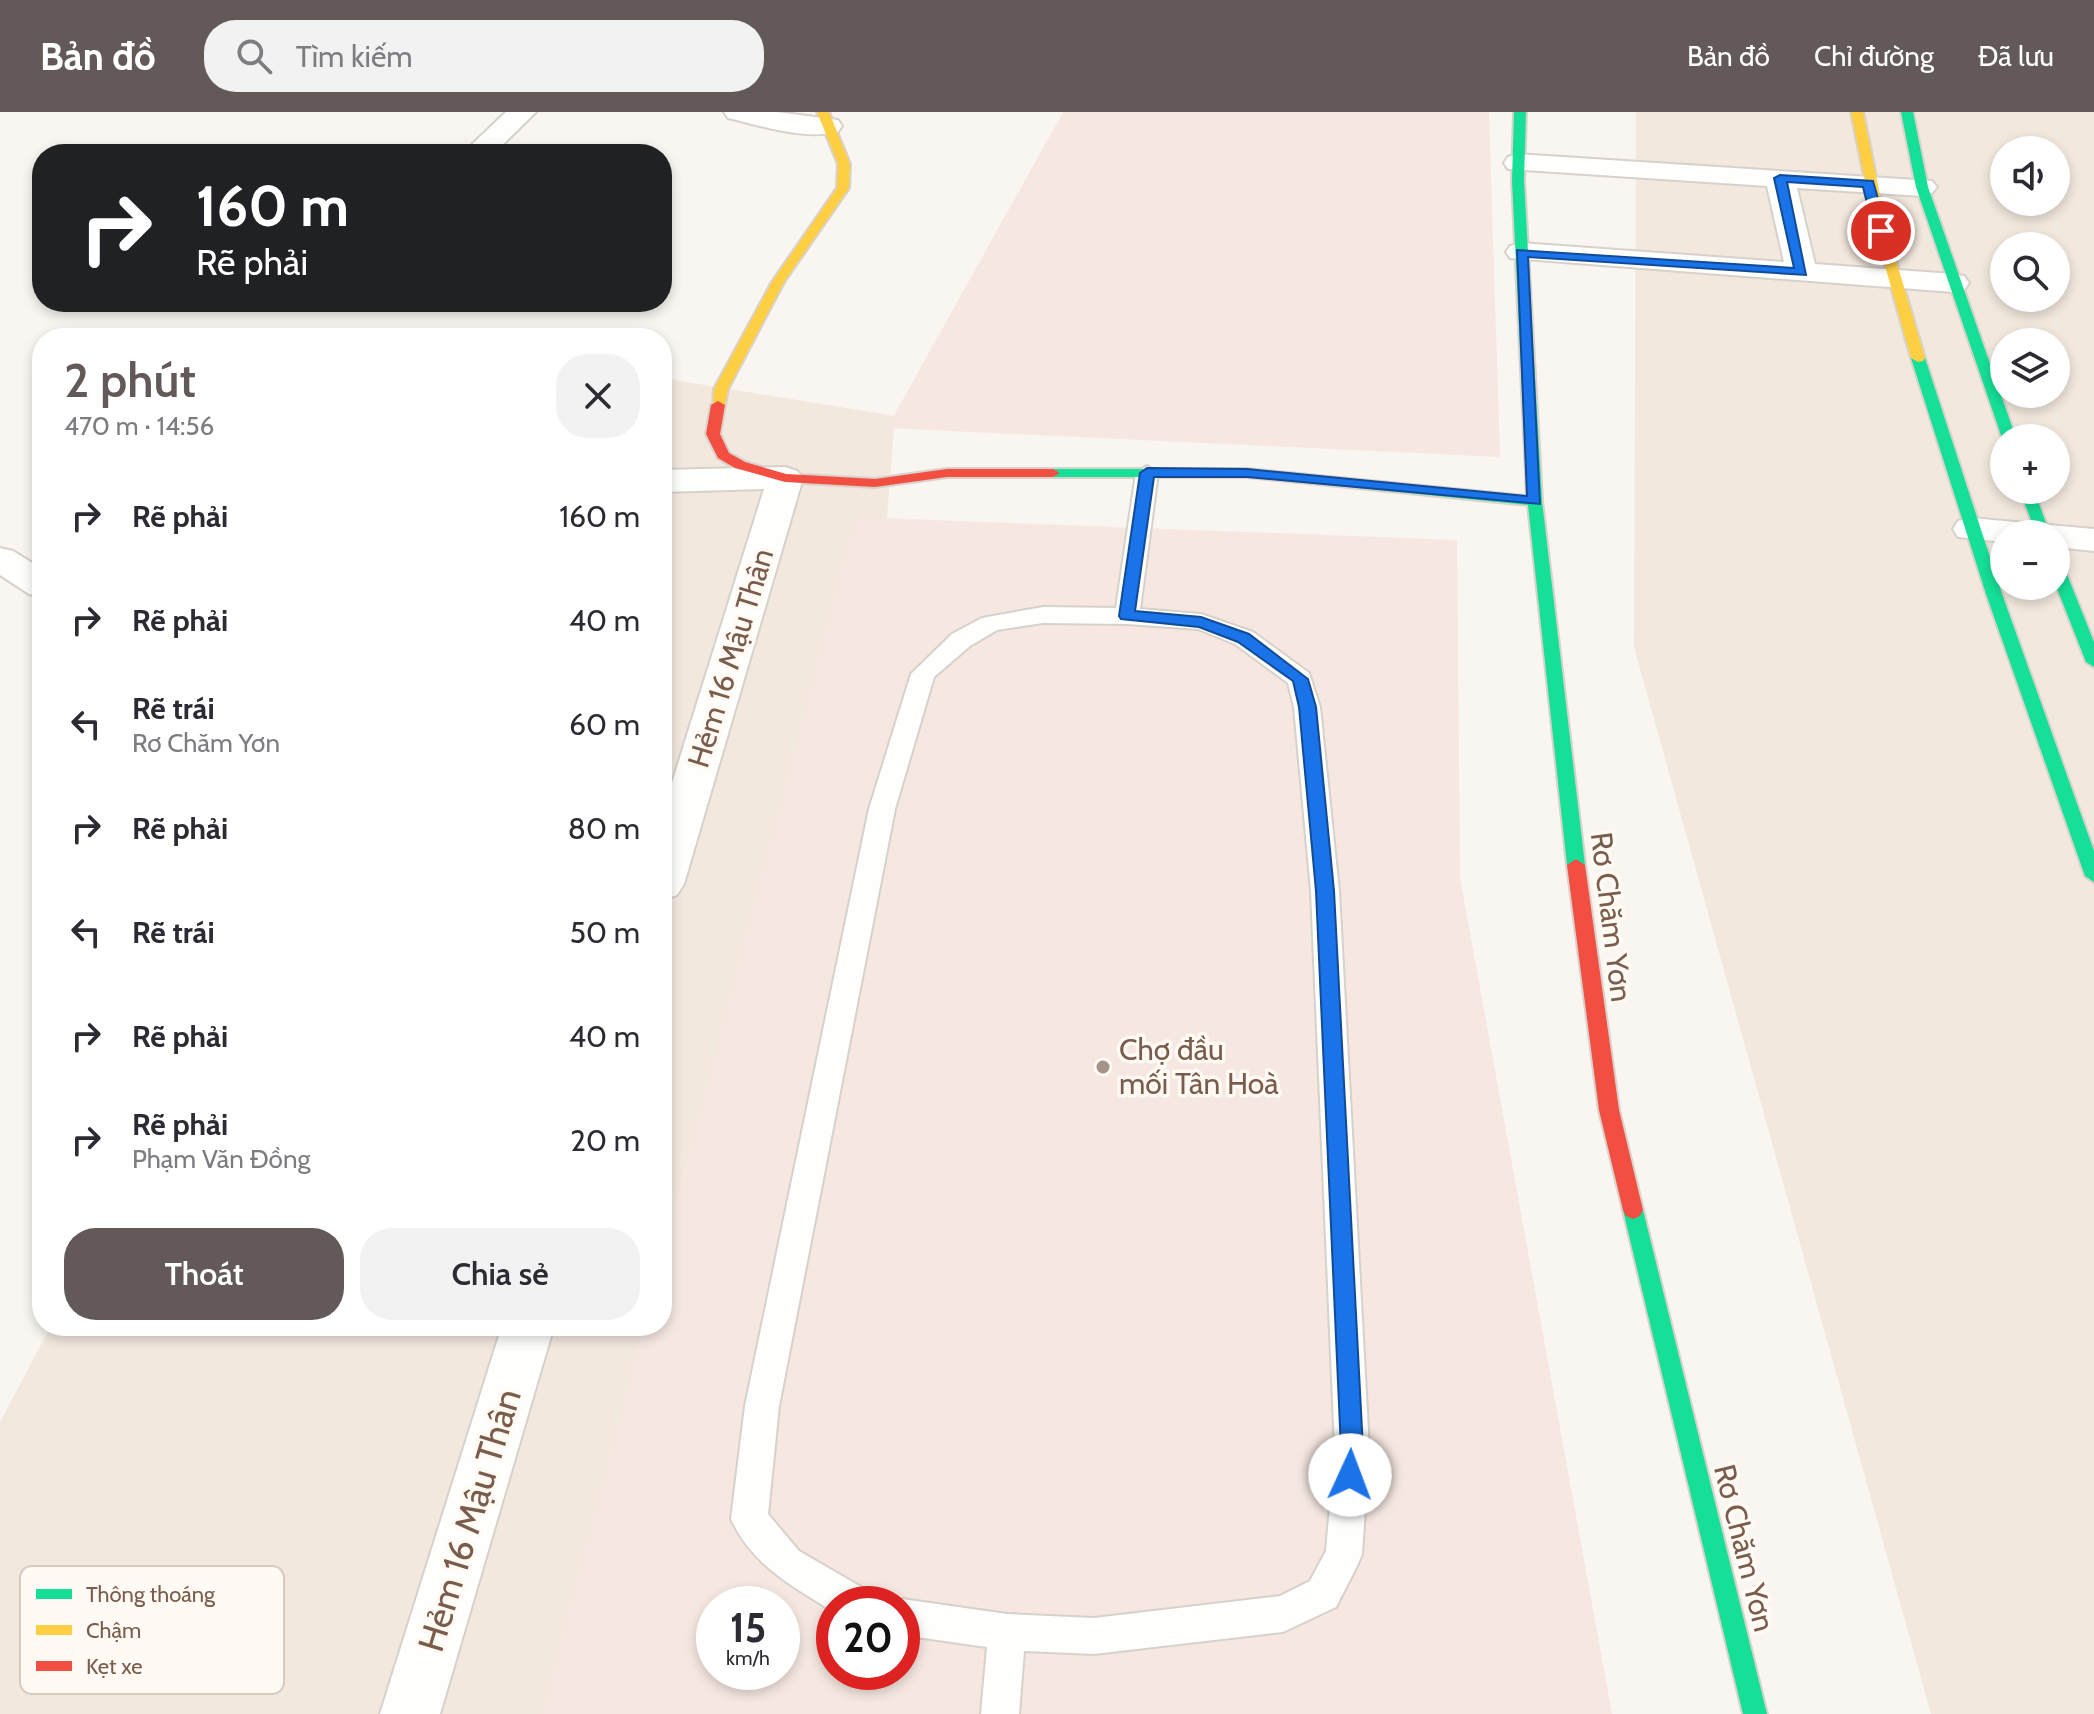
<!DOCTYPE html>
<html lang="vi">
<meta charset="utf-8">
<style>
body{margin:0;font-family:Cabin,sans-serif;background:#f2f2f3;color:#2b2b33;height:100vh;display:flex;flex-direction:column;font-size:30px;white-space:nowrap}
*{box-sizing:border-box;margin:0}
p{font-size:26px;color:#7c7c81}
.icon{flex:none;width:44px;height:44px;fill:none;stroke:currentColor;stroke-width:2;stroke-linecap:round;stroke-linejoin:round}
.map{position:relative;flex:1;overflow:hidden}
.drawer{position:absolute;left:32px;top:216px;width:640px;height:1008px;display:flex;flex-direction:column;background:#fff;border-radius:32px;box-shadow:0 4px 12px #0003}
.drawer>*{flex:none}
.top-card{position:absolute;left:32px;top:32px;width:640px;height:168px;border-radius:32px;box-shadow:0 4px 12px #0003;background:#202124;color:#fff;overflow:hidden}
.tools{position:absolute;left:1990px;top:24px;display:grid;gap:16px}
.tools a{display:grid;place-items:center;width:80px;height:80px;border-radius:50%;background:#fff;box-shadow:0 4px 12px #0003;font-size:40px}
.speed{position:absolute;left:696px;top:1474px;display:flex;gap:16px;font-size:40px;font-weight:700;text-align:center}
.speed>*{display:grid;place-content:center;width:104px;height:104px;border-radius:50%;background:#fff;box-shadow:0 4px 12px #0003;line-height:1}
.speed small{font-size:20px;font-weight:400}
.speed .limit{border:12px solid #d22;background:#fff;color:#111}
.pin{position:absolute;display:grid;place-items:center;width:68px;height:68px;color:#fff;margin:-34px;border:4px solid #fff;border-radius:50%;box-shadow:0 2px 8px #0007}
.me{position:absolute;width:88px;margin:-44px;rotate:2deg;stroke-linejoin:round;filter:drop-shadow(0 0 6px #0008)}
.turn{display:flex;align-items:center;gap:28px;height:168px;padding:0 32px;font-size:36px}
.turn .icon{width:104px;height:104px;stroke-width:2.5}
.turn b{display:block;font-size:56px;line-height:68px}
.round{display:grid;place-items:center;flex:none;width:84px;height:84px;border-radius:32px;background:#f2f2f3}
.head{display:flex;align-items:center;justify-content:space-between;height:136px;padding:0 32px}
h1{font-size:48px;font-weight:600;line-height:60px;color:#625958}
.primary-button{display:flex;gap:16px;margin-top:auto;padding:16px 32px}
.primary-button a{flex:1;height:92px;border-radius:32px;background:#625958;color:#fff;font-size:32px;font-weight:600;line-height:92px;text-align:center}
.primary-button a+a{background:#f2f2f3;color:#2b2b33}
ul{padding:0;list-style:none}
li{display:flex;align-items:center;gap:24px;height:104px;padding:0 32px}
li div{flex:1}
li b{display:block;font-size:30px}
li em{font-style:normal}
header{display:flex;align-items:center;gap:48px;box-sizing:border-box;height:112px;padding:0 40px;background:#625958;color:#fff}
header strong{font-size:38px}
nav{display:flex;gap:44px;margin-inline-start:auto;font-size:28px}
.search{width:560px;height:72px;background:#f2f2f3;display:flex;align-items:center;gap:20px;box-sizing:border-box;padding:0 28px;border-radius:32px;color:#7c7c81;font-size:30px}
.map>svg:first-child{display:block}
.residential{fill:#f2e8de;fill-rule:evenodd}
.commercial{fill:#f6e8e1;fill-rule:evenodd}
.lines{fill:none;stroke-linecap:round;stroke-linejoin:round}
.lane-casing{stroke:#d7d1cb;stroke-width:4}
.street-casing{stroke:#d7d1cb;stroke-width:4}
.fast-casing{stroke:#d9d2cb;stroke-width:4}
.slow-casing{stroke:#d9d2cb;stroke-width:4}
.jam-casing{stroke:#d9d2cb;stroke-width:4}
.lane{fill:#fefefd;fill-rule:evenodd}
.street{fill:#fefefd;fill-rule:evenodd}
.fast{fill:#16e098;fill-rule:evenodd}
.slow{fill:#ffcf43;fill-rule:evenodd}
.jam{fill:#f24e42;fill-rule:evenodd}
.route{fill:#1a73e8;stroke:#114b97;stroke-width:2}
.poi-dot{fill:#a69286;stroke:#fffaf3;stroke-width:3}
.labels{text-anchor:middle;stroke-width:7;stroke-linejoin:round;paint-order:stroke}
.street-label{font-size:30px;fill:#7a5c4d;stroke:#fffaf3}
.poi-label{font-size:30px;fill:#7a5c4d;stroke:#fffaf3;text-anchor:start}
.near-street-label{font-size:36px;fill:#7a5c4d;stroke:#fffaf3}
.key{fill:#fffaf3;stroke:#d7cbc1;stroke-width:2}
.key-label{font-size:22px;fill:#7a5c4d}
</style>
<header>
<strong>Bản đồ</strong>
<div class="search"><svg class="icon" aria-label="search" viewBox="0 0 24 24"><circle cx="10" cy="10" r="6"/><path d="M15 15l6 6"/></svg>Tìm kiếm</div>
<nav><a>Bản đồ</a><a>Chỉ đường</a><a>Đã lưu</a></nav>
</header>
<div class="map">
<svg width="2094" height="1602" viewBox="0 0 2094 1602">
<rect width="100%" height="100%" fill="#f9f5f0"/>
<path class="residential" d="M1636 0H2094V1602H1931L1634 535ZM2004 38H2056V90H2004ZM2004 134H2056V186H2004ZM2004 230H2056V282H2004ZM2004 326H2056V378H2004ZM2004 422H2056V474H2004Z
M662 266 895 304 792 1602H0V1310L51 1214H662ZM714 1492H782V1560H714Z"/>
<path class="commercial" d="M1063 0H1489L1500 345 887 316Z
M855 405 1457 428 1460 766 1612 1602H542L643 1214H662V1143ZM714 1492H782V1560H714ZM834 1492H902V1560H834Z"/>
<g class="lines">
<defs>
<path id="lane" d="M1147 354 1158 361 1140 497 1201 502 1253 520 1309 561 1320 595 1339 779 1369 1337 1362 1442 1357 1454 1336 1495 1283 1520 1094 1542 1024 1539 1019 1602H981L987 1535 902 1523V1492H889L902 1487 1007 1502 1094 1506 1280 1484 1310 1469 1326 1439 1335 1337 1311 779 1294 595 1288 571 1235 532 1198 517 1127 512 1043 511 997 518 970 534 934 565 895 697 779 1294 768 1402 799 1439 868 1479 874 1492H834V1500C793 1475 752 1453 731 1407L745 1294 869 697 911 562 952 522 982 506 1043 495 1116 496 1136 361Z"/>
<path id="street" d="M506 0H536L493 42H462Z
M724 0H777L838 8 842 14 838 20C803 28 762 14 728 6Z
M1518 42 1932 69 1937 75 1932 81 1922 84 1797 76 1815 152 1953 162 1964 164 1969 171 1964 178 1953 180 1510 146 1506 140 1510 134 1521 131 1784 150 1767 74 1508 57 1504 51 1508 45Z
M785 355 797 359 803 366 684 772 677 783 662 788V703L764 377 662 380V358Z
M1971 406 2094 417V439L2056 435V422H2004V430L1958 425 1953 417 1958 409Z
M0 436 13 439 42 457V486L29 482 0 463Z
M502 1214H554L440 1602H380Z"/>
<path id="fast" d="M1514 0H1526L1524 68 1542 389 1585 753 1576 759 1567 753 1528 393 1247 365H1053L1046 361 1053 357H1247L1527 384 1512 68Z
M1901 0H1913L1928 75 2016 326H2004V329L2002 326 1916 75Z
M1918 242 1925 246 2002 482 2094 739V770L2085 764 1986 482 1911 246Z
M2020 378H2034L2050 422H2036Z
M2056 450 2064 455 2094 530V555L2086 550 2056 474Z
M1633 1089 1640 1092 1643 1098 1767 1602H1743L1623 1098 1626 1092Z"/>
<path id="slow" d="M817 0H829L850 52 849 76 784 170 728 277 725 293 718 297 713 296 714 277 772 170 837 76 838 52Z
M1851 0H1863L1887 118 1925 246 1923 249 1918 250 1911 246 1875 118Z"/>
<path id="jam" d="M718 289 725 293 720 322 729 341 745 350 786 362 875 367 947 357H1053L1060 361 1053 365H947L875 375 785 370 735 356 718 346 706 322 711 293Z
M1576 747 1585 753 1619 998 1643 1098 1640 1104 1633 1107 1626 1104 1623 1098 1599 998 1567 753Z"/>
</defs>
<use href="#lane" class="lane-casing"/>
<use href="#street" class="street-casing"/>
<use href="#fast" class="fast-casing"/>
<use href="#slow" class="slow-casing"/>
<use href="#jam" class="jam-casing"/>
<use href="#lane" class="lane"/>
<use href="#street" class="street"/>
<use href="#fast" class="fast"/>
<use href="#slow" class="slow"/>
<use href="#jam" class="jam"/>
</g>
<path class="route" d="M1780 63 1873 69 1887 119 1881 123 1874 119 1863 75 1787 70 1806 163 1528 145 1540 392 1247 365H1154L1135 499 1201 505 1249 522 1308 567 1316 595 1334 779 1363 1337 1358 1370 1350 1373 1342 1370 1339 1363 1341 1337 1316 779 1299 595 1293 569 1238 530 1199 515 1121 507 1119 504 1140 361 1147 356 1247 357 1527 384 1517 138 1794 156 1774 66Z"/>
<circle class="poi-dot" cx="1103" cy="955" r="8"/>
<g class="labels">
<g class="street-label">
<text transform="translate(731 546) rotate(-73)" y="10">Hẻm 16 Mậu Thân</text>
<text transform="translate(1611 805) rotate(83)" y="10">Rơ Chăm Yơn</text>
<text transform="translate(1744 1436) rotate(76)" y="10">Rơ Chăm Yơn</text>
</g>
<g class="poi-label">
<text x="1119" y="948">Chợ đầu<tspan x="1119" dy="34">mối Tân Hoà</tspan></text>
</g>
<g class="near-street-label">
<text transform="translate(469 1408) rotate(-73)" y="13">Hẻm 16 Mậu Thân</text>
</g>
</g>
<rect x="20" y="1454" width="264" height="128" rx="12" class="key"/>
<rect x="36" y="1477" width="36" height="10" fill="#16e098"/>
<rect x="36" y="1513" width="36" height="10" fill="#ffcf43"/>
<rect x="36" y="1549" width="36" height="10" fill="#f24e42"/>
<g class="key-label">
<text x="86" y="1490">Thông thoáng</text>
<text x="86" y="1526">Chậm</text>
<text x="86" y="1562">Kẹt xe</text>
</g>
</svg>
<div class="tools">
<a><svg class="icon" aria-label="sound" viewBox="0 0 24 24"><path d="M4 9h4l5-4v14l-5-4H4zM17 9q2 3 0 6"/></svg></a>
<a><svg class="icon" aria-label="search" viewBox="0 0 24 24"><circle cx="10" cy="10" r="6"/><path d="M15 15l6 6"/></svg></a>
<a><svg class="icon" aria-label="layers" viewBox="0 0 24 24"><path d="M12 4l9 5-9 5-9-5zM3 14l9 5 9-5"/></svg></a>
<a>+</a>
<a>−</a>
</div>
<div class="speed"><div>15<small>km/h</small></div><div class="limit">20</div></div>
<div class="pin" style="left:1881px;top:119px;background:#d93025"><svg class="icon" aria-label="arrive" viewBox="0 0 24 24"><path d="M6 21V4h12l-3 4 3 4H6"/></svg></div>
<svg class="me" style="left:1350px;top:1363px" viewBox="-20 -20 40 40"><circle r="19" fill="#fff"/><path d="M0-13L10 11 0 6-10 11z" fill="#1a73e8"/></svg>
<div class="top-card">
<div class="turn"><svg class="icon" aria-label="right" viewBox="0 0 24 24"><path d="M7 20v-9h11M14 6l5 5-5 5"/></svg><div><b>160 m</b>Rẽ phải</div></div>
</div>
<section class="drawer">
<div class="head"><div><h1>2 phút</h1><p>470 m · 14:56</p></div><a class="round"><svg class="icon" aria-label="close" viewBox="0 0 24 24"><path d="M6 6l12 12M18 6L6 18"/></svg></a></div>
<ul>
<li><svg class="icon" aria-label="right" viewBox="0 0 24 24"><path d="M7 20v-9h11M14 6l5 5-5 5"/></svg><div><b>Rẽ phải</b></div><em>160 m</em></li>
<li><svg class="icon" aria-label="right" viewBox="0 0 24 24"><path d="M7 20v-9h11M14 6l5 5-5 5"/></svg><div><b>Rẽ phải</b></div><em>40 m</em></li>
<li><svg class="icon" aria-label="left" viewBox="0 0 24 24"><path d="M17 20v-9H6M10 6l-5 5 5 5"/></svg><div><b>Rẽ trái</b><p>Rơ Chăm Yơn</p></div><em>60 m</em></li>
<li><svg class="icon" aria-label="right" viewBox="0 0 24 24"><path d="M7 20v-9h11M14 6l5 5-5 5"/></svg><div><b>Rẽ phải</b></div><em>80 m</em></li>
<li><svg class="icon" aria-label="left" viewBox="0 0 24 24"><path d="M17 20v-9H6M10 6l-5 5 5 5"/></svg><div><b>Rẽ trái</b></div><em>50 m</em></li>
<li><svg class="icon" aria-label="right" viewBox="0 0 24 24"><path d="M7 20v-9h11M14 6l5 5-5 5"/></svg><div><b>Rẽ phải</b></div><em>40 m</em></li>
<li><svg class="icon" aria-label="right" viewBox="0 0 24 24"><path d="M7 20v-9h11M14 6l5 5-5 5"/></svg><div><b>Rẽ phải</b><p>Phạm Văn Đồng</p></div><em>20 m</em></li>
</ul>
<div class="primary-button"><a>Thoát</a><a>Chia sẻ</a></div>
</section>
</div>
